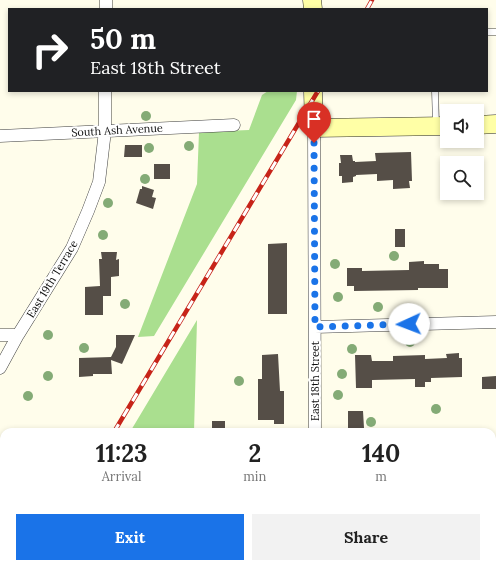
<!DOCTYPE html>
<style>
body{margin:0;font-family:Lora,serif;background:#f2f2f2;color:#222;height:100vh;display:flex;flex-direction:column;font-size:15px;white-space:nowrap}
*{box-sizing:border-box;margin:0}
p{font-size:13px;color:#767676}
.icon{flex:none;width:22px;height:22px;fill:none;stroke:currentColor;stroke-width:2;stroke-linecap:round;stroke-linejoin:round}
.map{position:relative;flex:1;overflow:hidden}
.drawer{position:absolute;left:0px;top:428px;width:496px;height:140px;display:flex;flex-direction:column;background:#fff;border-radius:12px 12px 0 0;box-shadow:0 2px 6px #0003}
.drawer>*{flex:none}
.guide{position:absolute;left:8px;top:8px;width:480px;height:84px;border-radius:0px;box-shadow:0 2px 6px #0003;background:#202124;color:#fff;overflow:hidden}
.tools{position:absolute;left:440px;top:104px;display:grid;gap:8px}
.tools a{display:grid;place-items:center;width:44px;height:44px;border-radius:0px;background:#fff;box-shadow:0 2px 6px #0003;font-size:20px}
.pin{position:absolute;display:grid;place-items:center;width:34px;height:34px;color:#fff;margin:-41px -17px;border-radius:50% 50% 50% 0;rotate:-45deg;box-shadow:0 0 4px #0007}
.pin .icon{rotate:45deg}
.me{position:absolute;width:44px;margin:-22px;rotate:268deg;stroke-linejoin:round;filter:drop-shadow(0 0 3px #0008)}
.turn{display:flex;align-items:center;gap:14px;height:84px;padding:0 16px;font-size:18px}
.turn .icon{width:52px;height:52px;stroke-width:2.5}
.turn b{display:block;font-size:28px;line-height:34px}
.eta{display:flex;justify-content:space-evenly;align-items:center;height:68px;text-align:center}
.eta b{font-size:24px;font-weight:800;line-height:28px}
.cta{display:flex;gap:8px;margin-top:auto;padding:8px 16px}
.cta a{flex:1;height:46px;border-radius:0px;background:#1a73e8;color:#fff;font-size:16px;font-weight:800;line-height:46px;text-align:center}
.cta a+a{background:#f2f2f2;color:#222}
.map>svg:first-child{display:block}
.forest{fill:#aadf8f}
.building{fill:#554e47}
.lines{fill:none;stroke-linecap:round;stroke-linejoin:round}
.lane-casing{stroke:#3f3f3f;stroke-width:7}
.street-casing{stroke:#3f3f3f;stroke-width:13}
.secondary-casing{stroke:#2e2e2e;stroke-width:19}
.lane{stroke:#fff;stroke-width:6}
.street{stroke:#fff;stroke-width:12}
.secondary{stroke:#ffffa6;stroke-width:18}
.rail-casing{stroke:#c72419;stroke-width:4.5}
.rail{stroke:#fff;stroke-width:3;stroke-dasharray:9;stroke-linecap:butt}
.tree{fill:#84ab76}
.route{stroke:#1a73e8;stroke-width:7;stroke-dasharray:0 12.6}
.labels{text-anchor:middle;stroke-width:4;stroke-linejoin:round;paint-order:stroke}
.street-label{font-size:11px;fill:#0c0c0c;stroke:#fff}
</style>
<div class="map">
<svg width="496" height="568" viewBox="0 0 496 568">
<rect width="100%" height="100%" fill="#fffdeb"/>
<path class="forest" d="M268 91H297L296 100 154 336 138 337 197 184 199 132 249 130 262 95Z
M197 320 194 432H130Z
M51 564H120V568H49Z"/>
<path class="building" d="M125 145H142V157H124Z
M411 152 412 181H409L410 188 393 189V180L377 181V174L356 175V176L353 177V182L342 183V176H339V163H341L340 155H352L353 161H355V162L376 161 375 153Z
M154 164H170V179H154Z
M142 186 154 190 152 197 156 198 153 209 136 203 140 189H142Z
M395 229H405V247H395Z
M287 243V314H268V244Z
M101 252H117L116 260 119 259V276L111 277V296H103V315H85V287L100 286 99 259H102Z
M424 261V264H439V269H448V288H418V290L354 291V286H347V268H362V271L409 270V262Z
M116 335H135L122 364 111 360 112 374H93V376L79 377V358L111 357 116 347Z
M459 353V358H462V377L431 378V382H425V387H415V379L372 380V388H356L355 355H371L372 361H393V356L425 355V359L447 358 446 354Z
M278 354 280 391H284V424H274V420H258V379H262V355Z
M496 376V389H482V377Z
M348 411H363L364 428H348Z
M212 421H225V431L212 432Z"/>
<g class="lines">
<defs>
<path id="lane" d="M487 32H496
M435 91 436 125
M492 556 496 557
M420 564V568"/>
<path id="street" d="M106 9V0
M314 128 315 432
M0 136 234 125
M315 327 496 322
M0 335H18
M0 368 18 335 72 248 88 211 99 182 105 131V91
M492 524H496
M0 536H4
M316 564V568"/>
<path id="secondary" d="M312 0 313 9
M313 91 314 128 447 126
M477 125 496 124"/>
</defs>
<use href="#lane" class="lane-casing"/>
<use href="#street" class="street-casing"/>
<use href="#secondary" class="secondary-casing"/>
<use href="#lane" class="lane"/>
<use href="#street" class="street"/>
<use href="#secondary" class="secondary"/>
<defs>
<path id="rail" d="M367 9 372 0
M114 432 318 91
M32 568 34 564"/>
</defs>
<use href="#rail" class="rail-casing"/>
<use href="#rail" class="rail"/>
</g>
<g class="tree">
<circle cx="146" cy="116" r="5"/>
<circle cx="189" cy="146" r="5"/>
<circle cx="149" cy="148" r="5"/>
<circle cx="145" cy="179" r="5"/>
<circle cx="108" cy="203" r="5"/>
<circle cx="103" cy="235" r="5"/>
<circle cx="394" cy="256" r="5"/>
<circle cx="335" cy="264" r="5"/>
<circle cx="338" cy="297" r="5"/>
<circle cx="125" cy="304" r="5"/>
<circle cx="378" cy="307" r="5"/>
<circle cx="48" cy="335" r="5"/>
<circle cx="410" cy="342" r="5"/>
<circle cx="84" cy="348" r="5"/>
<circle cx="352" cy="349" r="5"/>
<circle cx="342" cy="374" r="5"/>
<circle cx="48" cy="376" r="5"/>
<circle cx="239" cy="381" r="5"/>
<circle cx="338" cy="395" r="5"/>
<circle cx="28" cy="396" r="5"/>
<circle cx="436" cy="409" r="5"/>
<circle cx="371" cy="422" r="5"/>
</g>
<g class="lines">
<path class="route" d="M314 143 315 327 409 324"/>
</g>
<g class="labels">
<g class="street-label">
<text transform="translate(117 130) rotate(-3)" y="4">South Ash Avenue</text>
<text transform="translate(52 279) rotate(-59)" y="4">East 19th Terrace</text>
<text transform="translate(315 381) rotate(-90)" y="4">East 18th Street</text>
</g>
</g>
</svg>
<div class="tools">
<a><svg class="icon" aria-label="sound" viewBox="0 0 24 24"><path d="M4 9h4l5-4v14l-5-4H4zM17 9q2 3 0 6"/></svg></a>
<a><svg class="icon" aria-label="search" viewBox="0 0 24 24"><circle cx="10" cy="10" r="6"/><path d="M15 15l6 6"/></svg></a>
</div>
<div class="pin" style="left:314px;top:143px;background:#d93025"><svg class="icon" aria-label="arrive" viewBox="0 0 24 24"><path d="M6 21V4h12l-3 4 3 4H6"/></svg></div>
<svg class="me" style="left:409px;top:324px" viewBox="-20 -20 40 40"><circle r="19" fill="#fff"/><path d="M0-13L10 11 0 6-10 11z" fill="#1a73e8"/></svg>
<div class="guide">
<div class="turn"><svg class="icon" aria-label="right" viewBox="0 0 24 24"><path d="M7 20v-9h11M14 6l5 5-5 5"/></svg><div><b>50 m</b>East 18th Street</div></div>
</div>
<section class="drawer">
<div class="eta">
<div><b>11:23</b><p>Arrival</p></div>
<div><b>2</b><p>min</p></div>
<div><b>140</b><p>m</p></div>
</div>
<div class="cta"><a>Exit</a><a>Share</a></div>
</section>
</div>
